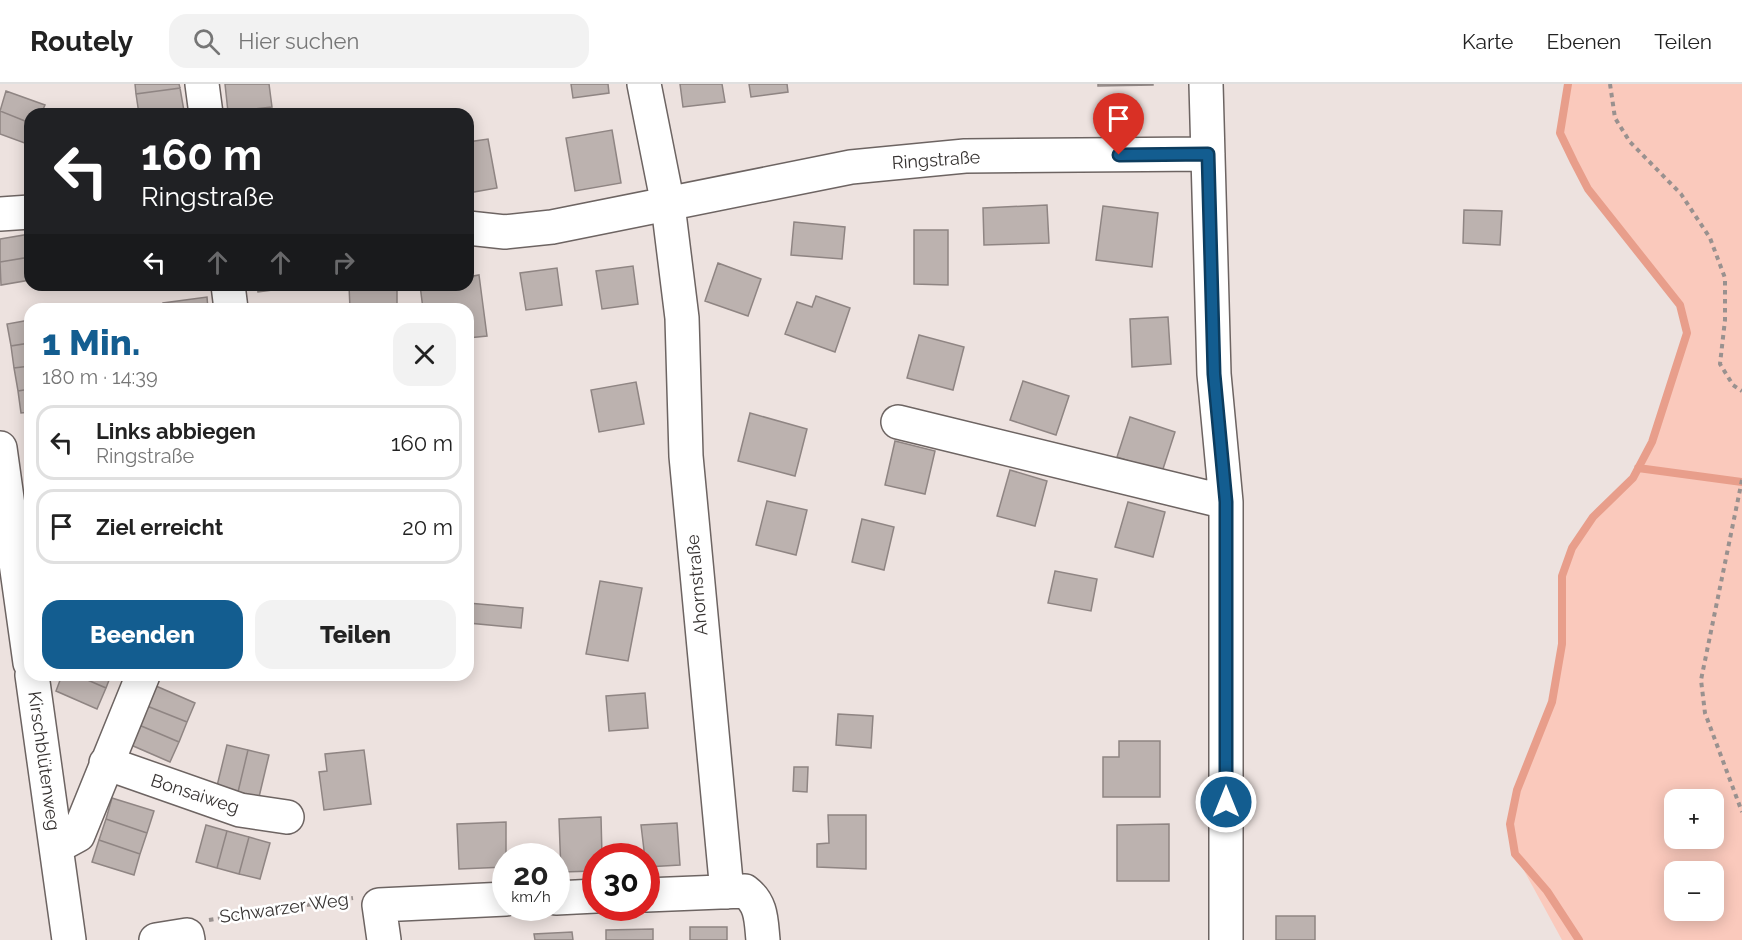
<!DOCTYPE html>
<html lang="de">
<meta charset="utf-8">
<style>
body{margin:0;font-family:Raleway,sans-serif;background:#f2f2f2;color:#222;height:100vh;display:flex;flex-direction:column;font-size:22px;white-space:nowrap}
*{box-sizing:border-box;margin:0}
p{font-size:20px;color:#767676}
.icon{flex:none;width:33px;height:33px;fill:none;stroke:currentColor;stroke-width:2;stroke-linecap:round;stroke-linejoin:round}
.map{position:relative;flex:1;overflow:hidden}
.side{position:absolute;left:24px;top:219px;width:450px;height:378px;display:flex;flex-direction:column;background:#fff;border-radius:18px;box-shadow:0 3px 15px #0003}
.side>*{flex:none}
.banner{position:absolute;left:24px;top:24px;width:450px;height:183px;border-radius:18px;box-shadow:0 3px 15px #0003;background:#202124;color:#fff;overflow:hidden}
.fabs{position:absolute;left:1664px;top:705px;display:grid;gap:12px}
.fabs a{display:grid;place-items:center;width:60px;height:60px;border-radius:12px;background:#fff;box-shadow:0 3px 15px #0003;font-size:30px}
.speed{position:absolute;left:492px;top:759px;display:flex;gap:12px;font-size:30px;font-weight:700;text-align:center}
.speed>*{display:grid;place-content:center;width:78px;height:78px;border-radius:50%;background:#fff;box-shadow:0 3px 15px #0003;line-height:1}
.speed small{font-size:15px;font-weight:400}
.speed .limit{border:9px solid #d22;background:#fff;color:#111}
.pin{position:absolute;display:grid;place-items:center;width:51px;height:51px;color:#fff;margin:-62px -26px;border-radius:50% 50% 50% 0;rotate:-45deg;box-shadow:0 0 6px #0007}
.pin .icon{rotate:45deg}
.me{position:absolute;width:66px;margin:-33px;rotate:0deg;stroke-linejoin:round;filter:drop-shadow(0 0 4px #0008)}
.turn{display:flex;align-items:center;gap:21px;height:126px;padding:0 18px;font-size:27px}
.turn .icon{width:78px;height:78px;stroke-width:2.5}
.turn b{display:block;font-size:42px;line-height:51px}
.lanes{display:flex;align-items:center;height:57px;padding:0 18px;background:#0003;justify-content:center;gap:30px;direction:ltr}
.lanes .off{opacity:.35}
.round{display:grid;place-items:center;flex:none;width:63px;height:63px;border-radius:18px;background:#f2f2f2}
.overview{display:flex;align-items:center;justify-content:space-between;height:102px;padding:0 18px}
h1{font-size:36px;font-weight:800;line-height:45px;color:#135d90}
.button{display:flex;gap:12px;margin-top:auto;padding:12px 18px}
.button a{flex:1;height:69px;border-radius:18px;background:#135d90;color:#fff;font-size:24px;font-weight:800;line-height:69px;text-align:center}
.button a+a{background:#f2f2f2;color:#222}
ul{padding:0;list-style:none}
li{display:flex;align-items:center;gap:18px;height:75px;margin:0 12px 9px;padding:0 6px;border:3px solid #e0e0e0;border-radius:18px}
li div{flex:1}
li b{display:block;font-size:22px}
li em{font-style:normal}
header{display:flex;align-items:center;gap:36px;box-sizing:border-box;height:84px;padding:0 30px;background:#fff;border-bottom:2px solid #e0e0e0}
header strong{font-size:28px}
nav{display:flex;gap:33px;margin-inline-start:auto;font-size:21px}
.search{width:420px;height:54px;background:#f2f2f2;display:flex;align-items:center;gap:15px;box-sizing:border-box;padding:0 21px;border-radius:18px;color:#767676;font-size:22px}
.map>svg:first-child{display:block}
.green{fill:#fac9bc;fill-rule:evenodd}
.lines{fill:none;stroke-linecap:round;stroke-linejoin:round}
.stream{stroke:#e89e8b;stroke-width:8}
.building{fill:#bcb2af;stroke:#8f8583;stroke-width:1.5}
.minor-casing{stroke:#6d6462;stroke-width:36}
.path{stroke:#99918f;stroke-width:4;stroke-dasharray:4.5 4.5;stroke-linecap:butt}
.minor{stroke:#fff;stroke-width:33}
.route-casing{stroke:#0c3c5e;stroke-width:15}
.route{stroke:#135d90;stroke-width:10}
.labels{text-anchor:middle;stroke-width:5;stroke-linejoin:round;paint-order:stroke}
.street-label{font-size:18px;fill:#373332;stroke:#fff}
</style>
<header>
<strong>Routely</strong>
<div class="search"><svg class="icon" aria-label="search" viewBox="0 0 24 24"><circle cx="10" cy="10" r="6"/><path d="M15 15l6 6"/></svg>Hier suchen</div>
<nav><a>Karte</a><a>Ebenen</a><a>Teilen</a></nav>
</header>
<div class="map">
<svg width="1742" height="856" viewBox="0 0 1742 856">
<rect width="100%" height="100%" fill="#ede2df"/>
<path class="green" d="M1568 0H1742V856H1562L1515 770 1510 740 1517 706 1552 618 1562 560V492L1572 464 1593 433 1633 394 1652 358 1687 249 1680 221 1588 105 1574 78 1560 49ZM1674 716H1713V754H1674ZM1674 788H1713V826H1674Z"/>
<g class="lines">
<path class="stream" d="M1568 0 1560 49 1574 78 1588 105 1680 221 1687 249 1652 358 1633 394 1593 433 1572 464 1562 492V560L1552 618 1517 706 1510 740 1515 770 1547 807 1579 856
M1638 384 1742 398"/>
</g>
<path class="building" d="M135 0H179L180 4 136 10Z
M225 0H269L272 23 228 28Z
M571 0H608L609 9 573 14Z
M680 0H722L725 18 683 23Z
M749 0H787L788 8 751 13Z
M1098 0H1153V1L1098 2Z
M180 4 184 27 139 30 136 10Z
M6 7 45 21 41 30H30V39L0 27Z
M0 27 30 39V61L0 50Z
M612 46 621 99 575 107 566 54Z
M488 55 497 104 468 109V58Z
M1047 121 1049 159 984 161 983 124Z
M1103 122 1158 129 1152 183 1096 176Z
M1464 126 1502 127 1500 161 1463 159Z
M794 138 845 143 842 175 791 171Z
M914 146H948V201L914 200Z
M30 150V173L0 178V155Z
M30 173V196L1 201 0 178Z
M718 179 761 195 748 232 705 217Z
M633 182 638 220 602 225 596 187Z
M557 184 562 221 526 226 520 189Z
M479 191 487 252 468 254V225H423L420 201H468V193Z
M257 201H311L258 208Z
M349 201H397V225H350Z
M816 212 850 224 835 268 785 250 797 218 812 223Z
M207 213 208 225H164L163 219Z
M1168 233 1171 280 1132 283 1130 235Z
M30 236V259L11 262 7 240Z
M919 251 964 263 953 306 907 294Z
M30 259V282L14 284 11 262Z
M30 282V305L18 307 14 284Z
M1023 297 1069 312 1056 351 1010 336Z
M636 298 644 340 599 348 591 306Z
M30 305V328L21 329 18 307Z
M750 329 807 345 795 392 738 377Z
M1130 333 1175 348 1162 388 1117 373Z
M895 357 935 367 925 410 885 401Z
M1010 386 1047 397 1035 442 997 432Z
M767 417 807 426 796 471 756 461Z
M1128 418 1165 428 1153 473 1115 463Z
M862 435 894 443 884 486 852 478Z
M1055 487 1097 495 1091 527 1048 519Z
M600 497 642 504 628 577 586 570Z
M468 519 523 524 521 544 468 539Z
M62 591H76L106 604 97 625 56 607Z
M76 591H111L106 604Z
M156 602 195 619 187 638 147 622Z
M645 609 648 644 609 647 606 612Z
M147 622 187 638 179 658 139 641Z
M838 630 873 632 871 664 836 661Z
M139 641 179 658 170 678 131 661Z
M1119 657H1160V713H1103V673H1119Z
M227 661 248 666 238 708 217 702Z
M248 666 269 671 259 713 238 708Z
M364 666 371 720 324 726 319 688 327 687 325 670Z
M794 683H808L807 708 793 707Z
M112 714 154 727 147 749 106 735Z
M828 731H866V785L817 783V760L829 759Z
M601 733 602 772H596V787L561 788 559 735Z
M106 735 147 749 140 770 99 756Z
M506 738V783L459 785 457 740Z
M677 739 680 781 646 783 641 741Z
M1169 740V797H1117V741Z
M206 741 227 747 217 784 196 778Z
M227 747 249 753 239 790 217 784Z
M249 753 270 759 260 795 239 790Z
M99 756 140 770 134 791 92 778Z
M1276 832H1315V856H1276Z
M690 843H727V856H690Z
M653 845V856H606V846Z
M572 848 573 856H535L534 850Z"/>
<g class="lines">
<defs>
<path id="minor" d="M202 0 206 30
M644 0 668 121 682 234 686 372 727 808
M1206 0 1214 290 1226 418V856
M0 130 30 128
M468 144 505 148 552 143 851 83 965 72 1208 70
M228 201 231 225
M898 338 1226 418
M0 364 30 579
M32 591 56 763
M106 679 240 726 287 733
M646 811 745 807C762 820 761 836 763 856
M556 814 596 812
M69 856 56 763 78 751 143 591
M156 856 187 851 188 856
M384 856 379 821 506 815"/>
</defs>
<use href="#minor" class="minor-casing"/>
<path class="path" d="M1610 0 1615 34 1630 58 1681 110 1710 154 1725 194V236L1720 280 1733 301 1742 307
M1742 396 1701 596 1705 629 1742 728
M209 836 353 814"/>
<use href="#minor" class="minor"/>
</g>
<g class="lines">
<defs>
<path id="route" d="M1119 71 1208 70 1214 290 1226 418V718"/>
</defs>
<use href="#route" class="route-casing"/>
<use href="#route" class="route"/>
</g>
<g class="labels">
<g class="street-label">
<text transform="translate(936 76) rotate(-4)" y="6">Ringstraße</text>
<text transform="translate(697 501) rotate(-95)" y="6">Ahornstraße</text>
<text transform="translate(44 677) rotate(82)" y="6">Kirschblütenweg</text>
<text transform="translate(195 710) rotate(18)" y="6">Bonsaiweg</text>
<text transform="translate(284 824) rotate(-8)" y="6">Schwarzer Weg</text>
</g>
</g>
</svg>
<div class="fabs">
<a>+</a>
<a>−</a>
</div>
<div class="speed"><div>20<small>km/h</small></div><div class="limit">30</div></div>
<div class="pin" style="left:1119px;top:71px;background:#d93025"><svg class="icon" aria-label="arrive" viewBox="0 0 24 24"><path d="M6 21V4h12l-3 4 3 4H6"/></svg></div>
<svg class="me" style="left:1226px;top:718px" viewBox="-20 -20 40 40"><circle r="17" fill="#135d90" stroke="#fff" stroke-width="3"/><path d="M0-11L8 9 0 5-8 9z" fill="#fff"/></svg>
<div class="banner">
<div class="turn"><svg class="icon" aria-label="left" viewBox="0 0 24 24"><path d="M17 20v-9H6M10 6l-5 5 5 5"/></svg><div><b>160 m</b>Ringstraße</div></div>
<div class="lanes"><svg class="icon" aria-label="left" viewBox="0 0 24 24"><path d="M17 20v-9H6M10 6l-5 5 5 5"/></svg><svg class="icon off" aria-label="ahead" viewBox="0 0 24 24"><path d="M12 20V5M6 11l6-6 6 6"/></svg><svg class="icon off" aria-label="ahead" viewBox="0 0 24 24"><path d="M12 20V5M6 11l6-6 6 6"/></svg><svg class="icon off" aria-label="right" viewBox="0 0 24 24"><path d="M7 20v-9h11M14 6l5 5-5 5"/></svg></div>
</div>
<section class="side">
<div class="overview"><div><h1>1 Min.</h1><p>180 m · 14:39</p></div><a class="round"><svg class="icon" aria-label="close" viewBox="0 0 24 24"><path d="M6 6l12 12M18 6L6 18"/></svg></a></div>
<ul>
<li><svg class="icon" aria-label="left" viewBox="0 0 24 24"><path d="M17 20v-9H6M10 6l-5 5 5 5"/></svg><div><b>Links abbiegen</b><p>Ringstraße</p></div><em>160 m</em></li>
<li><svg class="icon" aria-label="arrive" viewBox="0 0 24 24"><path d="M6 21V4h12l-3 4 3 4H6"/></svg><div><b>Ziel erreicht</b></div><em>20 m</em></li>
</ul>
<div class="button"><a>Beenden</a><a>Teilen</a></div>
</section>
</div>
